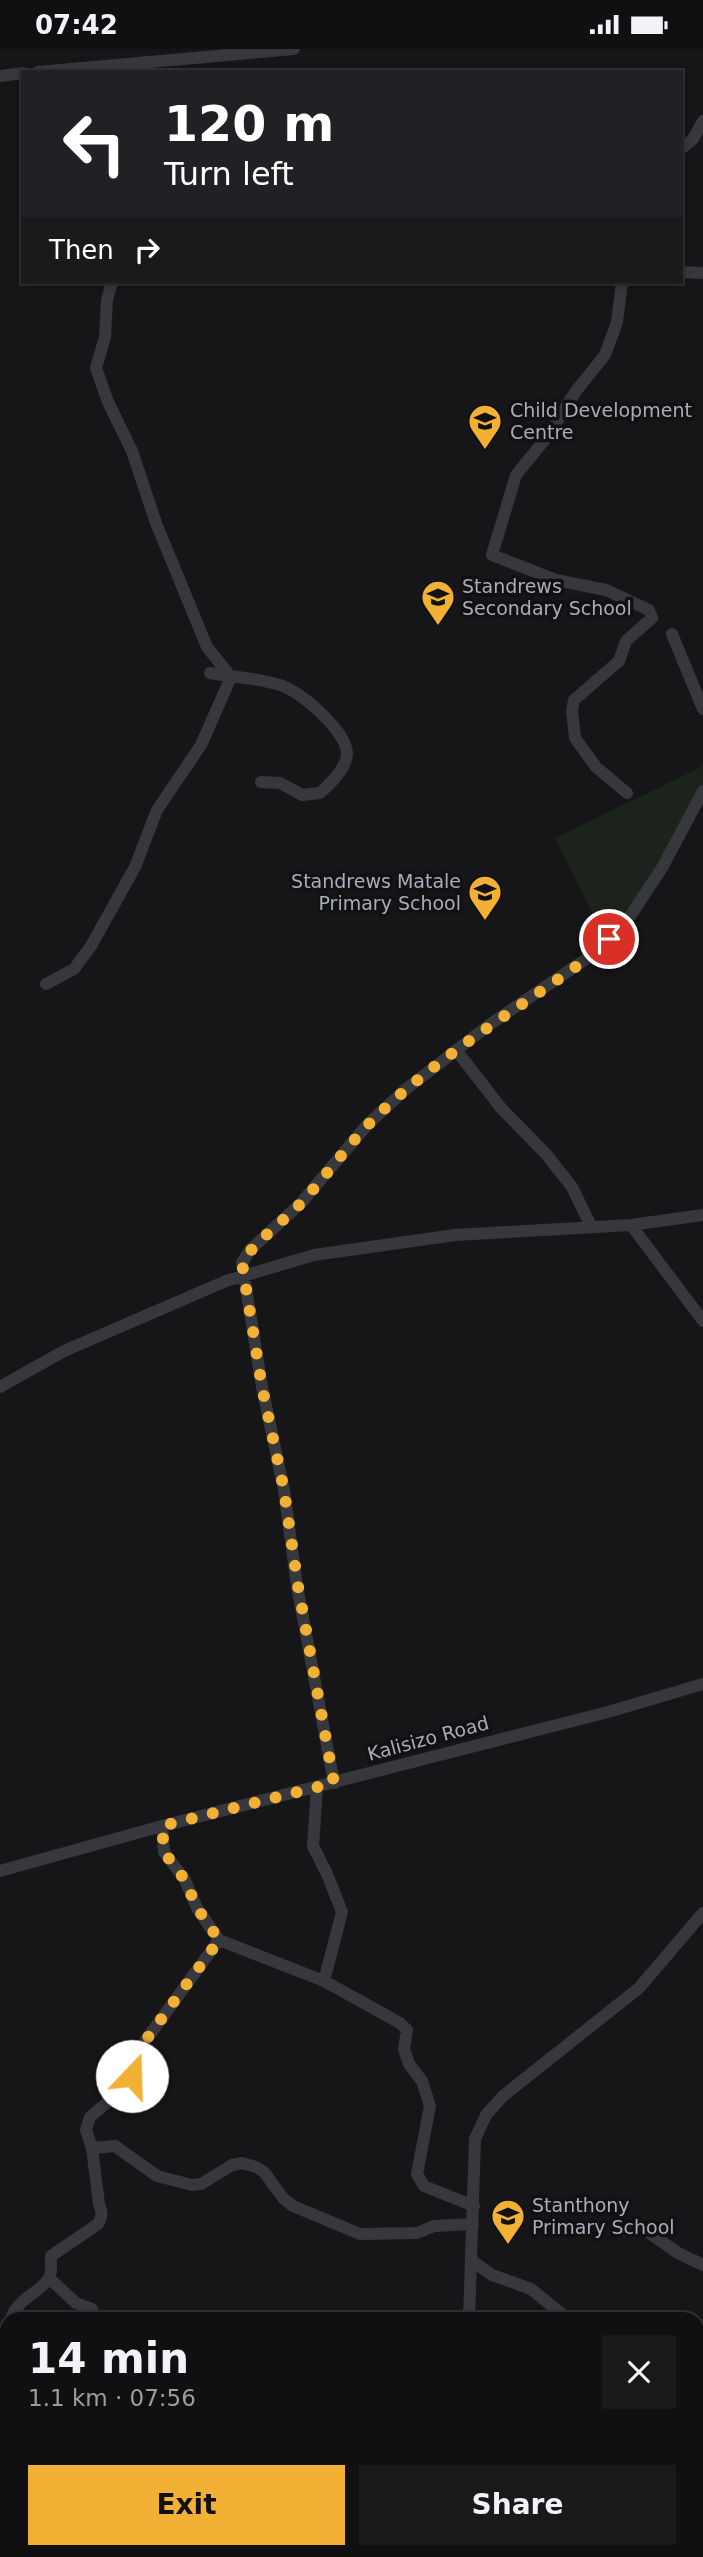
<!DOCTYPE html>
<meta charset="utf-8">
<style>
body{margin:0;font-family:"DejaVu Sans",sans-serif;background:#19191b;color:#f1f3f6;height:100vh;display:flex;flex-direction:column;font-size:26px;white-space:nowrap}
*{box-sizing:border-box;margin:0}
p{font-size:23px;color:#9c9d9f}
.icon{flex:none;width:38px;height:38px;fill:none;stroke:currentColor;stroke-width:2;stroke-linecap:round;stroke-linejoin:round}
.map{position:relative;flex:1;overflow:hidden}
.sheet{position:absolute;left:0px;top:2263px;width:704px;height:247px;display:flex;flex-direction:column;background:#101012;border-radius:21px 21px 0 0;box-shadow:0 4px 10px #0003,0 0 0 2px #303032}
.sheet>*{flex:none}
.hud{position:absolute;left:21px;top:21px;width:662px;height:214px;border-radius:0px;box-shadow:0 4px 10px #0003,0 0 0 2px #303032;background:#202124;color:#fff;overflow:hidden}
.pin{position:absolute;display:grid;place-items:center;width:60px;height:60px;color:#fff;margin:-30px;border:4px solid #fff;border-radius:50%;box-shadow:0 2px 7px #0007}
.me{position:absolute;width:77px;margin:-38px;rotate:21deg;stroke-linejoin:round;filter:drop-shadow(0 0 5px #0008)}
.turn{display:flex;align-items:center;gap:24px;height:147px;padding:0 28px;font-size:32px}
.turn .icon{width:91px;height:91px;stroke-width:2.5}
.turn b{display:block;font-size:49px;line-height:60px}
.then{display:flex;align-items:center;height:66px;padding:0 28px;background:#0003;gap:14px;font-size:26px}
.round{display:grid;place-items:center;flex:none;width:74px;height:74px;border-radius:0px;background:#19191b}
.summary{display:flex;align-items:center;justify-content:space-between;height:119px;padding:0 28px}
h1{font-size:42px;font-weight:800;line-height:52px}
.action{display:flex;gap:14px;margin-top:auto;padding:14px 28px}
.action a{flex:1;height:80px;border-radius:0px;background:#f2b134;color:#111;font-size:28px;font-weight:800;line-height:80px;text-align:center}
.action a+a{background:#19191b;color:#f1f3f6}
.status{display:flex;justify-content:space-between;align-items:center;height:49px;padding:0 35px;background:#101012;direction:ltr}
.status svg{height:19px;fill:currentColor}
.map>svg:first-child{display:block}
.green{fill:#1c231d}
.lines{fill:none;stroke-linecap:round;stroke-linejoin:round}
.minor{stroke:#37383d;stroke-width:12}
.route{stroke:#f2b134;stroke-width:12;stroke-dasharray:0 21.6}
.labels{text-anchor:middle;stroke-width:7;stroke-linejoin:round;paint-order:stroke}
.poi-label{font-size:19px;fill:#a8adb8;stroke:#111113;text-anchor:start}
.street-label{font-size:19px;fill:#a8adb8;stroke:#111113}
</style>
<div class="status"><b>07:42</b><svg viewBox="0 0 49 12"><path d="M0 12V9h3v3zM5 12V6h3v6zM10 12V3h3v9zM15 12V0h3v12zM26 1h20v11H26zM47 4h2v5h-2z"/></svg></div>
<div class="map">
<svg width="703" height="2508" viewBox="0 0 703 2508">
<rect width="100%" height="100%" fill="#161618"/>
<path class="green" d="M703 717V737C673 788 648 848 604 888L555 789Z"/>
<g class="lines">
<path class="minor" d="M38 23 294 0
M0 27 23 24
M681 100 693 90 703 72
M681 223 703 224
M622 233 617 273 605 306 576 342 547 388 516 426 492 506 556 531 606 541 649 561 652 569 626 592 619 612 574 651 572 662 575 689 596 718 627 744
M672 585 703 660
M210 624C233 628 258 629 280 636 301 642 346 682 347 704 347 719 330 735 320 744L302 746 280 734 261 733
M46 935 74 920 91 897 135 818 157 761 201 696 231 628 207 598 156 474 132 402 108 353 96 319 105 288 107 251 112 233
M456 1001 501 1059 546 1105 572 1138 591 1177
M631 1176 703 1272
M0 1338 64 1302 226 1232 314 1206 455 1186 631 1176 703 1166
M334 1734 297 1537 284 1441 262 1338 242 1214 250 1201 301 1154 367 1076 406 1040 489 976 595 904 627 872 662 819 703 742
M0 1822 162 1777 608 1663 703 1635
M219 1891 324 1932 342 1863 327 1825 313 1797 317 1739
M324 1932 400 1974 407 1981 404 2000 409 2015 422 2032 430 2057 417 2125 424 2137 474 2157
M92 2099 115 2097 157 2127 192 2136 201 2135 232 2116 242 2114 256 2118 264 2123 283 2149 293 2157 360 2185 417 2184 434 2177 473 2175
M624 2180 626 2182 639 2179 645 2181 678 2204 703 2216
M471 2211 492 2226 531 2240 568 2270
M49 2229 76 2254 92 2260 96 2270
M11 2270C19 2247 37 2247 49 2229 53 2222 50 2215 51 2207L98 2175C103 2167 102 2163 99 2155L92 2099 86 2081 90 2068 124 2039 132 2027 140 1999 219 1891 197 1859 185 1831 164 1803 162 1777
M469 2270 475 2090 486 2066 503 2047 639 1939 703 1864
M0 2295 7 2291
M696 2478 703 2466
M676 2502 678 2508
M398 2508 399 2502
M456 2508 457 2502
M623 2508 626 2505 641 2504 664 2508"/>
</g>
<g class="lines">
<path class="route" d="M132 2027 140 1999 219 1891 197 1859 185 1831 164 1803 162 1777 334 1734 298 1537 284 1441 262 1338 242 1214C249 1198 287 1169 301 1154 329 1124 352 1090 382 1062 447 1001 524 956 595 904L609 890"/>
</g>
<defs>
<symbol id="school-pin" viewBox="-11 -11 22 30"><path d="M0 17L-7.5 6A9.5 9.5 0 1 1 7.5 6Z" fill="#f2b134" stroke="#111113"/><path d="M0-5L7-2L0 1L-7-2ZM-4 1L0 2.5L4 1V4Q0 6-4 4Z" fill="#111"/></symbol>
</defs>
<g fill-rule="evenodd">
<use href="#school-pin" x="466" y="353" width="38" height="52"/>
<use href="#school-pin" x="419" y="529" width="38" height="52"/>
<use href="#school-pin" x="466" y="824" width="38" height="52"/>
<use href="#school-pin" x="489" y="2148" width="38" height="52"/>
</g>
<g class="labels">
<g class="poi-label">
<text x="510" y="368">Child Development<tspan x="510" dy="22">Centre</tspan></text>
<text x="462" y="544">Standrews<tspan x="462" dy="22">Secondary School</tspan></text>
<text x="461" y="839" text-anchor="end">Standrews Matale<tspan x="461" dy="22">Primary School</tspan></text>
<text x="532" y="2163">Stanthony<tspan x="532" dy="22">Primary School</tspan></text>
</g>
<g class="street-label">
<text transform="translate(428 1689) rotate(-15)" y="7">Kalisizo Road</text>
</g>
</g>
</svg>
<div class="pin" style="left:609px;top:890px;background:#d93025"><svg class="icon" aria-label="arrive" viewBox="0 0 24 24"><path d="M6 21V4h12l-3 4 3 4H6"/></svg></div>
<svg class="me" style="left:132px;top:2027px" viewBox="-20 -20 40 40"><circle r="19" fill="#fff"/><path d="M0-13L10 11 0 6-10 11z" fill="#f2b134"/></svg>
<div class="hud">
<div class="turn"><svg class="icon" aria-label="left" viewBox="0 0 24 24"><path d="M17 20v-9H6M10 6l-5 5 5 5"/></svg><div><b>120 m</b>Turn left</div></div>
<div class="then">Then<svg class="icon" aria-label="right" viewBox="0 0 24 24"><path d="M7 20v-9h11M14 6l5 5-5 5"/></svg></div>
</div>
<section class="sheet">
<div class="summary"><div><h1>14 min</h1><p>1.1 km · 07:56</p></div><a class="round"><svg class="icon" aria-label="close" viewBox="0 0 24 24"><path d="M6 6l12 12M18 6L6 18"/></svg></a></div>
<div class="action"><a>Exit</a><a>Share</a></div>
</section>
</div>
